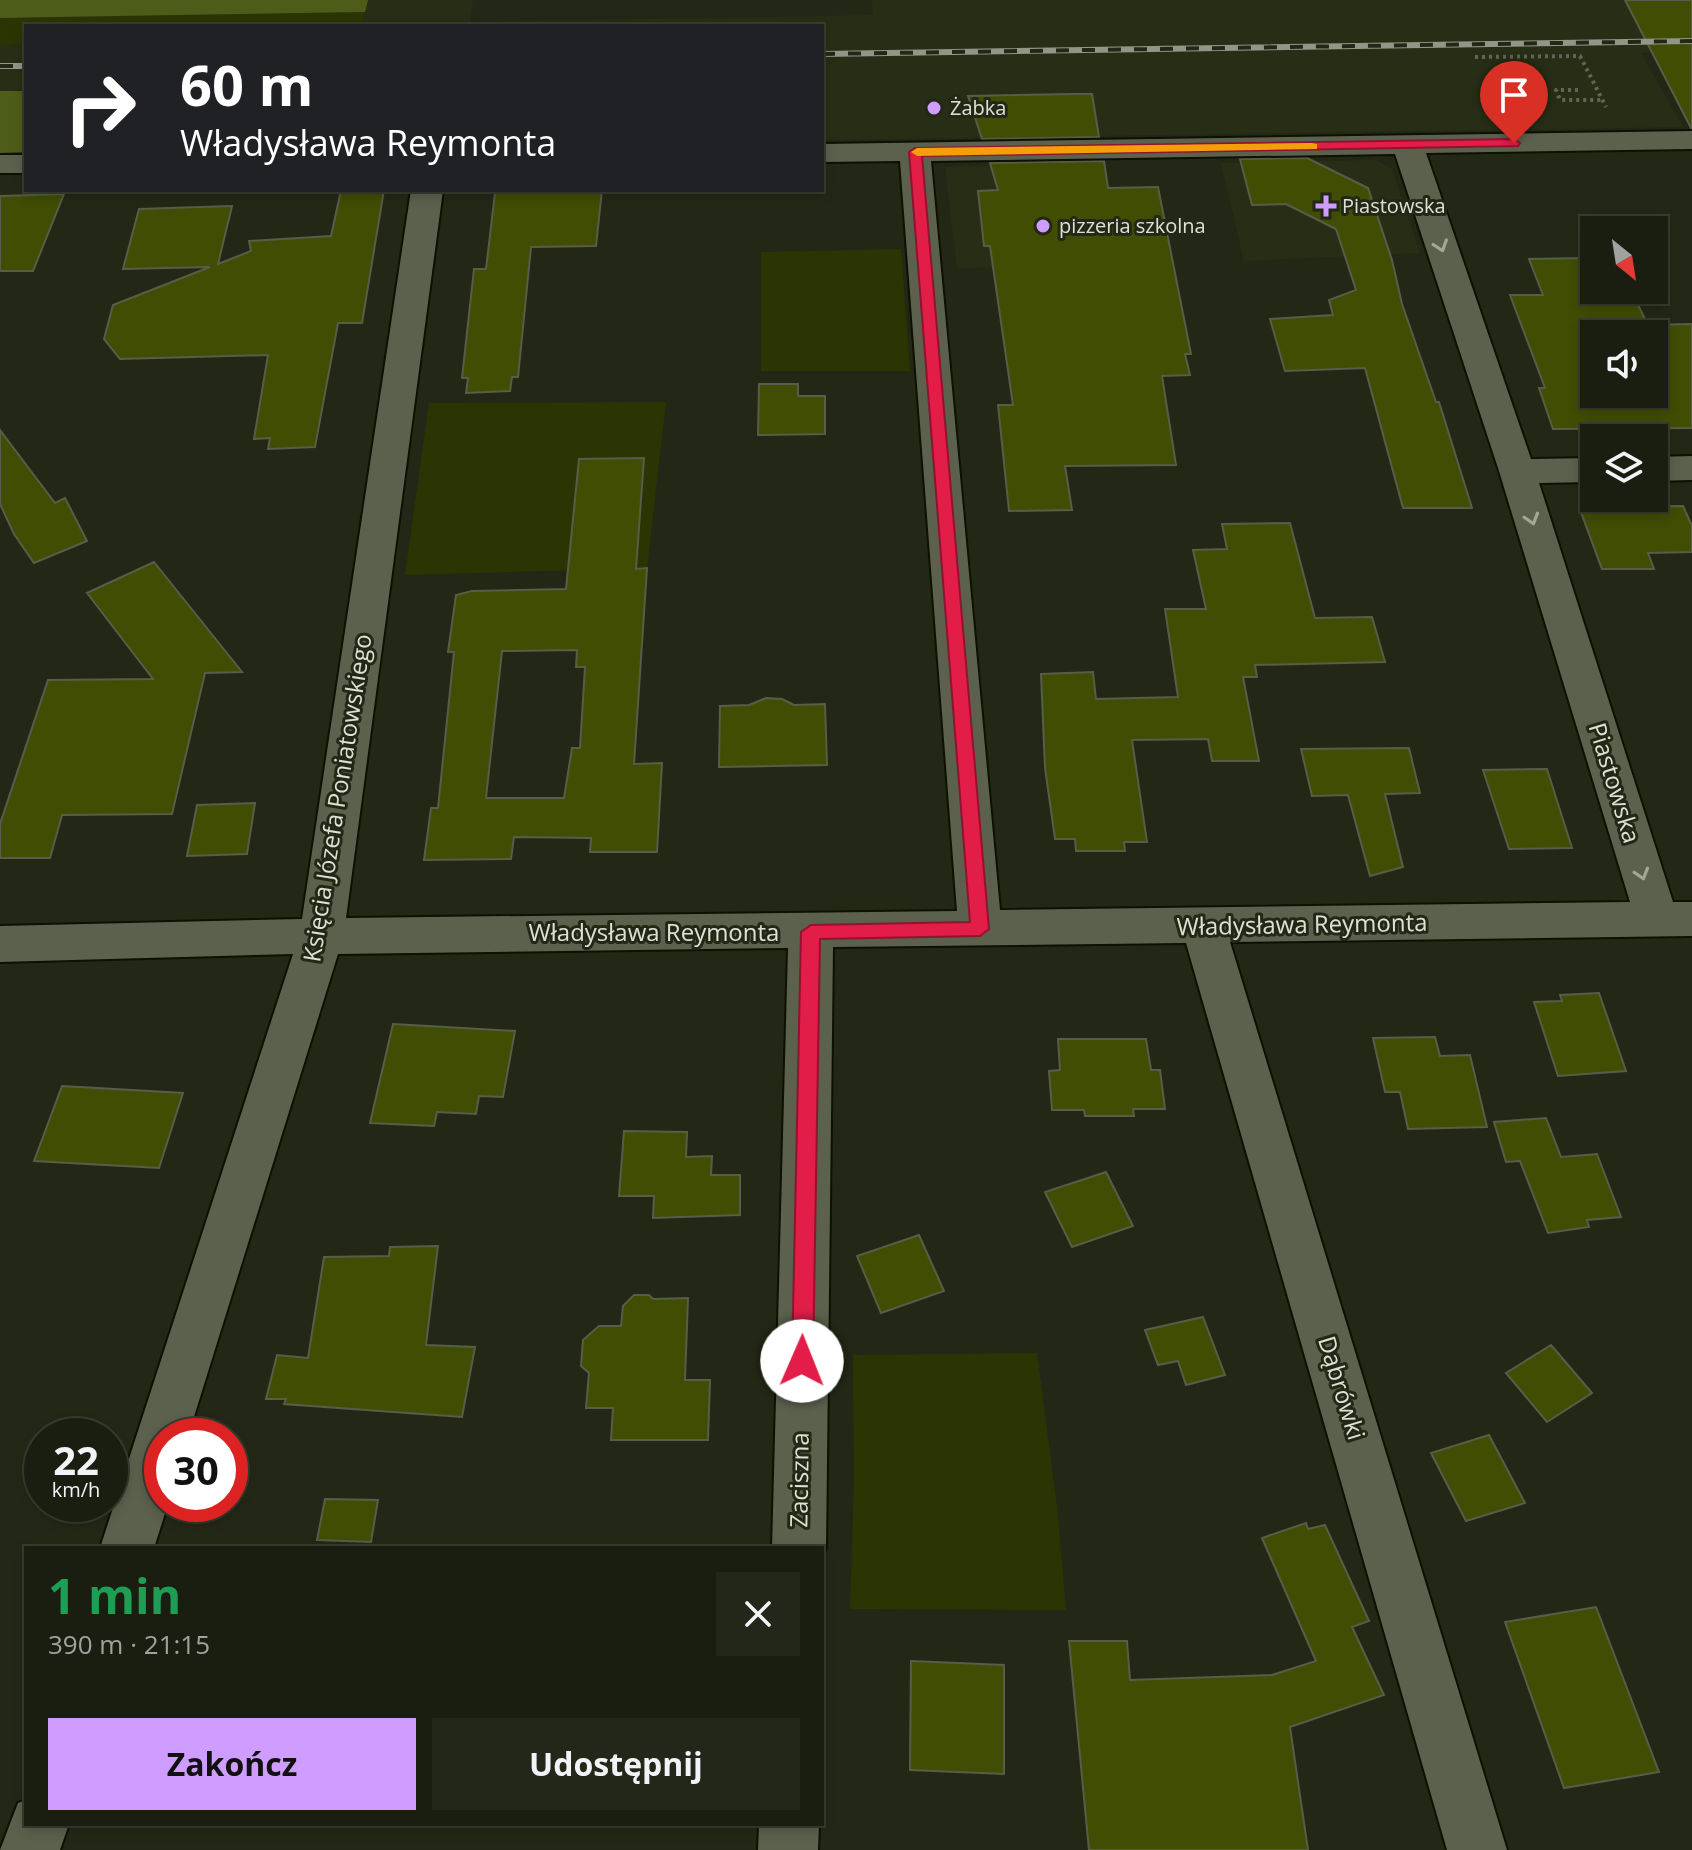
<!DOCTYPE html>
<html lang="pl">
<meta charset="utf-8">
<style>
body{margin:0;font-family:"Open Sans",sans-serif;background:#232719;color:#f1f3f6;height:100vh;display:flex;flex-direction:column;font-size:30px;white-space:nowrap}
*{box-sizing:border-box;margin:0}
p{font-size:26px;color:#9fa29f}
.icon{flex:none;width:44px;height:44px;fill:none;stroke:currentColor;stroke-width:2;stroke-linecap:round;stroke-linejoin:round}
.map{position:relative;flex:1;overflow:hidden}
.panel{position:absolute;left:24px;top:1546px;width:800px;height:280px;display:flex;flex-direction:column;background:#1a1e10;border-radius:0px;box-shadow:0 4px 12px #0003,0 0 0 2px #383c30}
.panel>*{flex:none}
.top-card{position:absolute;left:24px;top:24px;width:800px;height:168px;border-radius:0px;box-shadow:0 4px 12px #0003,0 0 0 2px #383c30;background:#202124;color:#fff;overflow:hidden}
.needle{width:52px;rotate:150deg}
.controls{position:absolute;left:1580px;top:216px;display:grid;gap:16px}
.controls a{display:grid;place-items:center;width:88px;height:88px;border-radius:0px;background:#1a1e10;box-shadow:0 4px 12px #0003,0 0 0 2px #383c30;font-size:40px}
.speed{position:absolute;left:24px;top:1418px;display:flex;gap:16px;font-size:40px;font-weight:700;text-align:center}
.speed>*{display:grid;place-content:center;width:104px;height:104px;border-radius:50%;background:#1a1e10;box-shadow:0 4px 12px #0003,0 0 0 2px #383c30;line-height:1}
.speed small{font-size:20px;font-weight:400}
.speed .limit{border:12px solid #d22;background:#fff;color:#111}
.pin{position:absolute;display:grid;place-items:center;width:68px;height:68px;color:#fff;margin:-82px -34px;border-radius:50% 50% 50% 0;rotate:-45deg;box-shadow:0 0 8px #0007}
.pin .icon{rotate:45deg}
.me{position:absolute;width:88px;margin:-44px;rotate:1deg;stroke-linejoin:round;filter:drop-shadow(0 0 6px #0008)}
.turn{display:flex;align-items:center;gap:28px;height:168px;padding:0 24px;font-size:36px}
.turn .icon{width:104px;height:104px;stroke-width:2.5}
.turn b{display:block;font-size:56px;line-height:68px}
.round{display:grid;place-items:center;flex:none;width:84px;height:84px;border-radius:0px;background:#232719}
.overview{display:flex;align-items:center;justify-content:space-between;height:136px;padding:0 24px}
h1{font-size:48px;font-weight:700;line-height:60px;color:#1e9e55}
.action{display:flex;gap:16px;margin-top:auto;padding:16px 24px}
.action a{flex:1;height:92px;border-radius:0px;background:#cf9dff;color:#111;font-size:32px;font-weight:700;line-height:92px;text-align:center}
.action a+a{background:#232719;color:#f1f3f6}
.map>svg:first-child{display:block}
.built{fill:#282e15}
.green{fill:#2b3503}
.forest{fill:#4e5c19}
.building{fill:#404d03;stroke:#575d49;stroke-width:2;fill-rule:evenodd}
.lines{fill:none;stroke-linecap:round;stroke-linejoin:round}
.minor-casing{stroke:#0d1002;stroke-width:4}
.path{stroke:#616555;stroke-width:4;stroke-dasharray:3 4;stroke-linecap:butt}
.minor{fill:#5b614d;fill-rule:evenodd}
.rail-casing{stroke:#929688;stroke-width:6}
.rail{stroke:#232816;stroke-width:4;stroke-dasharray:13;stroke-linecap:butt}
.oneway{stroke:#a2a798}
.route{fill:#e11d48;stroke:#92132f;stroke-width:2}
.slow{fill:#f59e0b}
.poi-dot{fill:#cf9dff;stroke:#232816;stroke-width:3}
.labels{text-anchor:middle;stroke-width:6;stroke-linejoin:round;paint-order:stroke}
.far-poi-label{font-size:20px;fill:#dde0d5;stroke:#232816;text-anchor:start}
.street-label{font-size:24px;fill:#dde0d5;stroke:#232816}
</style>
<div class="map">
<svg width="1692" height="1850" viewBox="0 0 1692 1850">
<rect width="100%" height="100%" fill="#232816"/>
<path class="built" d="M0 0H473L470 22 873 15 872 0H1692V51L1641 53 1683 127 822 140V26H26V152L0 153Z
M1376 160 1392 169 1420 253 1244 261 1221 163Z
M1038 165 1052 266 957 268 945 167Z"/>
<path class="green" d="M365 12 361 26H26V44L0 45V18Z
M901 249 910 371H761V252Z
M666 402 647 568 405 575 429 403Z
M1037 1353 1057 1507 1066 1610 850 1609 854 1481 853 1355Z"/>
<path class="forest" d="M0 0H368L365 12 0 18Z
M0 91H26V152L0 153Z"/>
<path class="building" d="M1625 0H1692V128H1691Z
M1074 94H1092L1099 137 982 139 968 96Z
M1307 158 1368 188 1392 260 1402 304 1436 402H1439L1472 508H1403L1365 368 1285 371 1270 319 1333 315 1329 300 1356 290 1336 229 1286 204 1252 205 1240 159Z
M1104 161 1108 188 1158 187 1191 354H1185L1190 375 1162 376 1176 465 1065 466 1072 510 1009 511 998 405H1013L990 246H984L978 191 998 190 990 163Z
M341 190H384L362 323H338L315 447 268 449 270 438 254 439 268 355 120 359 104 339 113 305 210 267 123 269 139 209 232 206 218 264 251 251 249 241 331 236Z
M602 190 596 246 531 247 518 377H512L510 391 466 393 468 378H462L474 269H486L495 193Z
M64 194 33 271H0V196Z
M1585 258 1594 277V290H1600L1602 294 1632 293 1648 325 1692 324V428L1553 429 1539 388H1545L1510 295H1543L1529 259ZM1594 334H1654V394H1594Z
M759 384H798V396H825V434L758 435Z
M0 430 55 503 65 498 87 541 34 563 14 534 0 504Z
M644 458 636 569 647 568 634 764 662 763 657 852H590L591 838 514 837 511 859 424 860 431 808H438L454 652H448L456 595 472 591 566 589 579 459ZM577 650 576 667H585L580 748H572L564 798H486L502 651Z
M1683 506 1692 526V552L1648 553 1654 569H1602L1579 507Z
M1290 523 1315 618 1372 617 1385 662 1255 665 1257 677H1243L1259 761H1212L1208 739 1132 740 1147 842H1124L1125 851H1076L1075 839H1055L1045 768 1041 674 1093 672 1096 699 1178 697 1165 609H1206L1193 550 1227 549 1222 524Z
M154 562 242 672 205 673 172 814 62 815 50 858H0V824L48 680 153 679 87 593Z
M766 698 782 699 794 705 825 704 827 765 719 767 720 706 749 705Z
M1409 748 1420 793 1385 794 1403 867 1370 876 1348 795 1312 796 1301 749Z
M1547 769 1572 848 1509 849 1483 770Z
M255 803 247 854 187 856 197 805Z
M1599 993 1626 1071 1558 1076 1534 1002 1562 1001 1560 995Z
M393 1024 515 1031 503 1097 479 1096 476 1114 437 1112 434 1126 370 1123Z
M1435 1037 1440 1056 1470 1055 1487 1127 1408 1129 1400 1092H1385L1373 1038Z
M1058 1039H1146L1151 1070H1160L1165 1109H1133L1134 1116H1085L1084 1110H1052L1049 1071 1060 1070Z
M62 1086 183 1093 159 1168 34 1161Z
M1546 1118 1561 1157 1597 1154 1621 1217 1587 1220 1589 1227 1548 1233 1520 1161 1506 1162 1494 1122Z
M624 1131 687 1132 686 1157 712 1156 711 1175H740V1215L653 1218 654 1196H619Z
M1106 1172 1133 1226 1072 1247 1045 1192Z
M919 1235 944 1291 881 1313 857 1256Z
M438 1246 426 1345 475 1347 462 1417 284 1404 286 1399H266L277 1355 308 1358 324 1257 389 1256 390 1247Z
M634 1295H649L653 1299 688 1298 685 1380H710L708 1440H611L613 1408H586L589 1373 581 1366 583 1340 599 1326H621L623 1306Z
M1203 1317 1225 1375 1186 1385 1178 1361 1158 1365 1145 1330Z
M1551 1345 1592 1393 1547 1422 1506 1373Z
M1489 1435 1525 1503 1466 1521 1431 1453Z
M325 1499 378 1500 371 1542 317 1540Z
M1306 1523 1308 1529 1325 1525 1369 1621 1352 1627 1384 1695 1290 1727 1308 1850H1089L1069 1641H1127L1130 1680 1272 1675 1316 1661 1262 1538Z
M1596 1607 1659 1772 1564 1788 1505 1622Z
M911 1661 1004 1665V1774L910 1770Z"/>
<g class="lines">
<defs>
<path id="minor" d="M1692 131V149L1426 153 1531 459 1594 458V482L1539 483 1673 902H1692V936L1230 942 1507 1850H1447L1186 943 833 947 826 1548 822 1558V1548H772L788 948 338 954 188 1436H162V1504H168L154 1548H100L293 954 0 962V926L302 919 411 190H443L346 918 957 911 900 161 822 162V144ZM1395 154 1499 471 1630 902 1000 910 931 161Z
M0 155H26V173H0Z
M1692 456V480L1654 481V457Z
M26 1800V1824H69L60 1850H0L18 1803Z
M759 1824H819L818 1850H758Z"/>
</defs>
<use href="#minor" class="minor-casing"/>
<path class="path" d="M1475 57 1580 56 1606 107
M1578 90H1556L1560 100H1601"/>
<use href="#minor" class="minor"/>
<defs>
<path id="rail" d="M822 54 1692 41
M0 66H26"/>
</defs>
<use href="#rail" class="rail-casing"/>
<use href="#rail" class="rail"/>
</g>
<defs><path id="oneway-chevron" d="M-2-3.5L2.5 0L-2 3.5" fill="none" stroke-width="1.6" stroke-linecap="round" stroke-linejoin="round" transform="scale(2)"/></defs>
<g class="oneway">
<use href="#oneway-chevron" transform="translate(1441 246) rotate(71)"/>
<use href="#oneway-chevron" transform="translate(1532 519) rotate(73)"/>
<use href="#oneway-chevron" transform="translate(1642 874) rotate(73)"/>
</g>
<path class="route" d="M1514 139 1520 143 1518 146 922 156 989 929 980 936 820 939 813 1361 810 1368 802 1371 795 1368 792 1361 801 932 811 925 970 922 909 152 915 148Z"/>
<path class="slow" d="M1312 143 1317 144V149L917 156 911 152 917 148Z"/>
<g class="poi-dot">
<circle cx="934" cy="108" r="8"/>
<path d="M1322 194h8v8h8v8h-8v8h-8v-8h-8v-8h8z"/>
<circle cx="1043" cy="226" r="8"/>
</g>
<g class="labels">
<g class="far-poi-label">
<text x="950" y="115">Żabka</text>
<text x="1342" y="213">Piastowska</text>
<text x="1059" y="233">pizzeria szkolna</text>
</g>
<g class="street-label">
<text transform="translate(1614 783) rotate(73)" y="8">Piastowska</text>
<text transform="translate(338 798) rotate(-81)" y="8">Księcia Józefa Poniatowskiego</text>
<text transform="translate(1302 925) rotate(-1)" y="8">Władysława Reymonta</text>
<text x="654" y="941">Władysława Reymonta</text>
<text transform="translate(1341 1388) rotate(73)" y="8">Dąbrówki</text>
<text transform="translate(800 1480) rotate(-89)" y="8">Zaciszna</text>
</g>
</g>
</svg>
<div class="controls">
<a><svg class="needle" viewBox="-14 -14 28 28"><path d="M0-13l5 13h-10z" fill="#e53935"/><path d="M0 13l5-13h-10z" fill="#9fa29f"/></svg></a>
<a><svg class="icon" aria-label="sound" viewBox="0 0 24 24"><path d="M4 9h4l5-4v14l-5-4H4zM17 9q2 3 0 6"/></svg></a>
<a><svg class="icon" aria-label="layers" viewBox="0 0 24 24"><path d="M12 4l9 5-9 5-9-5zM3 14l9 5 9-5"/></svg></a>
</div>
<div class="speed"><div>22<small>km/h</small></div><div class="limit">30</div></div>
<div class="pin" style="left:1514px;top:143px;background:#d93025"><svg class="icon" aria-label="arrive" viewBox="0 0 24 24"><path d="M6 21V4h12l-3 4 3 4H6"/></svg></div>
<svg class="me" style="left:802px;top:1361px" viewBox="-20 -20 40 40"><circle r="19" fill="#fff"/><path d="M0-13L10 11 0 6-10 11z" fill="#e11d48"/></svg>
<div class="top-card">
<div class="turn"><svg class="icon" aria-label="right" viewBox="0 0 24 24"><path d="M7 20v-9h11M14 6l5 5-5 5"/></svg><div><b>60 m</b>Władysława Reymonta</div></div>
</div>
<section class="panel">
<div class="overview"><div><h1>1 min</h1><p>390 m · 21:15</p></div><a class="round"><svg class="icon" aria-label="close" viewBox="0 0 24 24"><path d="M6 6l12 12M18 6L6 18"/></svg></a></div>
<div class="action"><a>Zakończ</a><a>Udostępnij</a></div>
</section>
</div>
